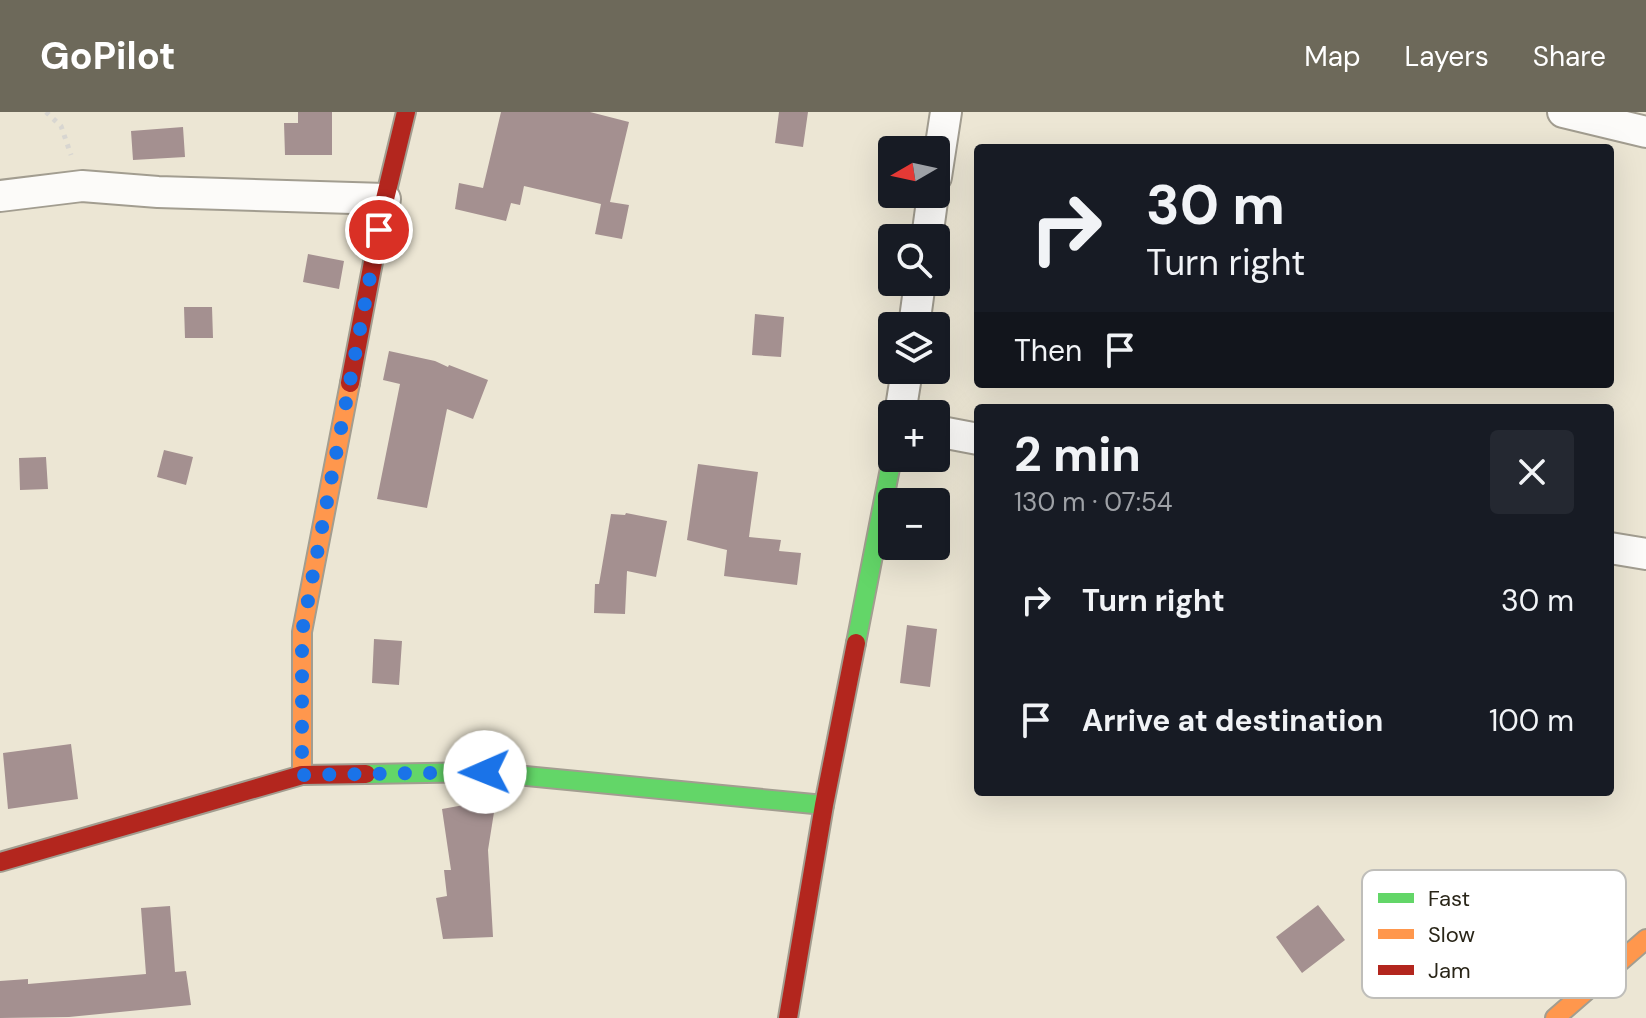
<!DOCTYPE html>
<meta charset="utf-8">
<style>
body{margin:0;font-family:"DM Sans",sans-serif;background:#242831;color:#f1f3f6;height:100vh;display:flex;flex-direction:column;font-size:30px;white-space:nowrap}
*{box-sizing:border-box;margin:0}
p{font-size:26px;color:#9ea1a6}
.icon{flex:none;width:44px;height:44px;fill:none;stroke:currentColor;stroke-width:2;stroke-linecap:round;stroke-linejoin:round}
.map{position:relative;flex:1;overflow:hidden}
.side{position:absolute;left:974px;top:292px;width:640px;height:392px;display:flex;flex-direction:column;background:#171b24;border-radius:8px;box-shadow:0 8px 32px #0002}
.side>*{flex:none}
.hud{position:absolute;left:974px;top:32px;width:640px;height:244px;border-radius:8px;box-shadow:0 8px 32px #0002;background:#171b24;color:#f1f3f6;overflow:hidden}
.needle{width:52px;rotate:261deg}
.buttons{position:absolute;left:878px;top:24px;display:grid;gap:16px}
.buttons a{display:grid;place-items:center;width:72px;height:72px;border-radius:8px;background:#171b24;box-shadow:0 8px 32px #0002;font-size:40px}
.pin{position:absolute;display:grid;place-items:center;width:68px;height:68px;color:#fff;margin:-34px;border:4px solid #fff;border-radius:50%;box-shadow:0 2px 8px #0007}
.me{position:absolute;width:88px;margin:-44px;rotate:269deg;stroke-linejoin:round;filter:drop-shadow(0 0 6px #0008)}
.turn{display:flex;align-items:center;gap:28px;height:168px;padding:0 40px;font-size:36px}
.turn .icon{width:104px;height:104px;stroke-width:2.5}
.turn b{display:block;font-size:56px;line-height:68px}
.then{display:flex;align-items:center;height:76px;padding:0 40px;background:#0003;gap:16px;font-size:30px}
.round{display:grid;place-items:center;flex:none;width:84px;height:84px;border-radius:8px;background:#242831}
.overview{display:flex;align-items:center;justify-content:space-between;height:136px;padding:0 40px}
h1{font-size:48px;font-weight:700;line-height:60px}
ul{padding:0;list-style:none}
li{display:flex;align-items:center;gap:24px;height:120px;padding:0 40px}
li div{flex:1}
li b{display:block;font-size:30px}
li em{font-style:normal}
header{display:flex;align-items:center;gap:48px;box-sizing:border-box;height:112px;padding:0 40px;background:#6d695a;color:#fff}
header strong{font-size:38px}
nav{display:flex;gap:44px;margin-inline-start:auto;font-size:28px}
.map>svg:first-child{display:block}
.building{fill:#a49090}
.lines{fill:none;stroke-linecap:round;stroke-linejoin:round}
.street-casing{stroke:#a29d90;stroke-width:34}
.fast-casing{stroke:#a29d90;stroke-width:22}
.slow-casing{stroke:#a29d90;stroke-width:22}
.jam-casing{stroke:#a29d90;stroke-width:22}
.path{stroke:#d8d6d1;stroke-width:5;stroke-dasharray:4 6;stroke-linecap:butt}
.street{stroke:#fcfbf9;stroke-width:30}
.fast{stroke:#63d668;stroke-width:18}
.slow{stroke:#ff974d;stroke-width:18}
.jam{stroke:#b3261e;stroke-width:18}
.route{stroke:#1a73e8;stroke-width:14;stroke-dasharray:0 25.2}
.key{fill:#fff;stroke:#bfbeba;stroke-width:2}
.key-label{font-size:22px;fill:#292518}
</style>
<header>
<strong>GoPilot</strong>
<nav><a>Map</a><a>Layers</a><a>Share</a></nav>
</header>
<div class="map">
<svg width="1646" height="906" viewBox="0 0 1646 906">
<rect width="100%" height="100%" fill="#ece6d4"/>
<path class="building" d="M298 0H332V43H285L284 11H298Z
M501 0H590L629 10 610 90 629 93 622 127 595 122 601 92 524 74 520 93 511 91 506 109 455 97 459 71 483 76Z
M779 0H808L803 35 775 31Z
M183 15 185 45 133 48 131 19Z
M308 142 344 149 339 177 303 170Z
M184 195H212L213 226H185Z
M755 202 784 205 781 245 752 243Z
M389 239 435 249 448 255 449 253 488 268 473 307 447 297 427 396 377 387 400 272 383 268Z
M164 338 193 345 186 373 157 365Z
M46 345 48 377 20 378 19 346Z
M698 352 758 360 749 425 781 428 779 439 801 441 797 473 724 464 727 438 687 428Z
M626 401 667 409 656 465 627 459 625 502 594 501 595 472H599L611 402 625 403Z
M907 513 937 517 930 575 900 571Z
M374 527 402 529 399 573 372 571Z
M71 632 78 687 8 697 3 641Z
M475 691 495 694 488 738 493 825 443 827 436 786 447 784 444 758H451L442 697Z
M1318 793 1345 828 1302 861 1276 825Z
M170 794 175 860 186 859 191 893 69 905 0 906V869L28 867V872L146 862 141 796Z"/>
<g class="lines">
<defs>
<path id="street" d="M1563 0 1646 20
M936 65 946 0
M0 84 82 74 158 80 385 87
M927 126 933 82
M914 214 920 170
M900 302 907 258
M936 319 978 327
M1610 436 1646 442"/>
<path id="fast" d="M856 531 892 346
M366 662 485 660 824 693"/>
<path id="slow" d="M302 663V520L350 271
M1555 906 1646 827"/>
<path id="jam" d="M350 271 385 87 406 0
M0 750 302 663 366 662
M788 906 824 693 856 531"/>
</defs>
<use href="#street" class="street-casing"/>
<use href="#fast" class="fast-casing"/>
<use href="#slow" class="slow-casing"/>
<use href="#jam" class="jam-casing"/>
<path class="path" d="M46 0 61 14 71 43"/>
<use href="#street" class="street"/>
<use href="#fast" class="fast"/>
<use href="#slow" class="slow"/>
<use href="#jam" class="jam"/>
</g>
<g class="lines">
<path class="route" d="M379 118 302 520V663L485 660"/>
</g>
<rect x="1362" y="758" width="264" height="128" rx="12" class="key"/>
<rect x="1378" y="781" width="36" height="10" fill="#63d668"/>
<rect x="1378" y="817" width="36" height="10" fill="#ff974d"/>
<rect x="1378" y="853" width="36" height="10" fill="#b3261e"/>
<g class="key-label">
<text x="1428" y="794">Fast</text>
<text x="1428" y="830">Slow</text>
<text x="1428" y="866">Jam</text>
</g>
</svg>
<div class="buttons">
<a><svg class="needle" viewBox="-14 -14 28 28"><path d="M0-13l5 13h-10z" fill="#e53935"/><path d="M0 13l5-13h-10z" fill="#9ea1a6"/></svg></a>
<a><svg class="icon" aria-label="search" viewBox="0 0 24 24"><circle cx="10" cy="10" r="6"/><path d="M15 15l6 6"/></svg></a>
<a><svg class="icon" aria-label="layers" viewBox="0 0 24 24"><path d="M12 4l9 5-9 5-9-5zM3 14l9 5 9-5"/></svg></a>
<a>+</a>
<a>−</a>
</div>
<div class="pin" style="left:379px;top:118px;background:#d93025"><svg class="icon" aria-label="arrive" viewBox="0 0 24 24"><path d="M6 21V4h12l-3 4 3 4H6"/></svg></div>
<svg class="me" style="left:485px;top:660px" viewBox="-20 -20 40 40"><circle r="19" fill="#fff"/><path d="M0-13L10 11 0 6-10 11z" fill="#1a73e8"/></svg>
<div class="hud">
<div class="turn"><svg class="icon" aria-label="right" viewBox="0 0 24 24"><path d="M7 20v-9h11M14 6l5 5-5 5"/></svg><div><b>30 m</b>Turn right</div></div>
<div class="then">Then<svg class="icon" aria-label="arrive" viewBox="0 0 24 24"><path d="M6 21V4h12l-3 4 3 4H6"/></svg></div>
</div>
<section class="side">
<div class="overview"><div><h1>2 min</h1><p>130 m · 07:54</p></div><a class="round"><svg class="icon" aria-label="close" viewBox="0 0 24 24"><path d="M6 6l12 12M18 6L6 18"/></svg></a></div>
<ul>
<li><svg class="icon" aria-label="right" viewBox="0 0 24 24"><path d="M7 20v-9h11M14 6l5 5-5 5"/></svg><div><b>Turn right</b></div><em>30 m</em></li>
<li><svg class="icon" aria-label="arrive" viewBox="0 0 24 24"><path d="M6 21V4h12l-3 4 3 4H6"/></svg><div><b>Arrive at destination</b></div><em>100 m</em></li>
</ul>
</section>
</div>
